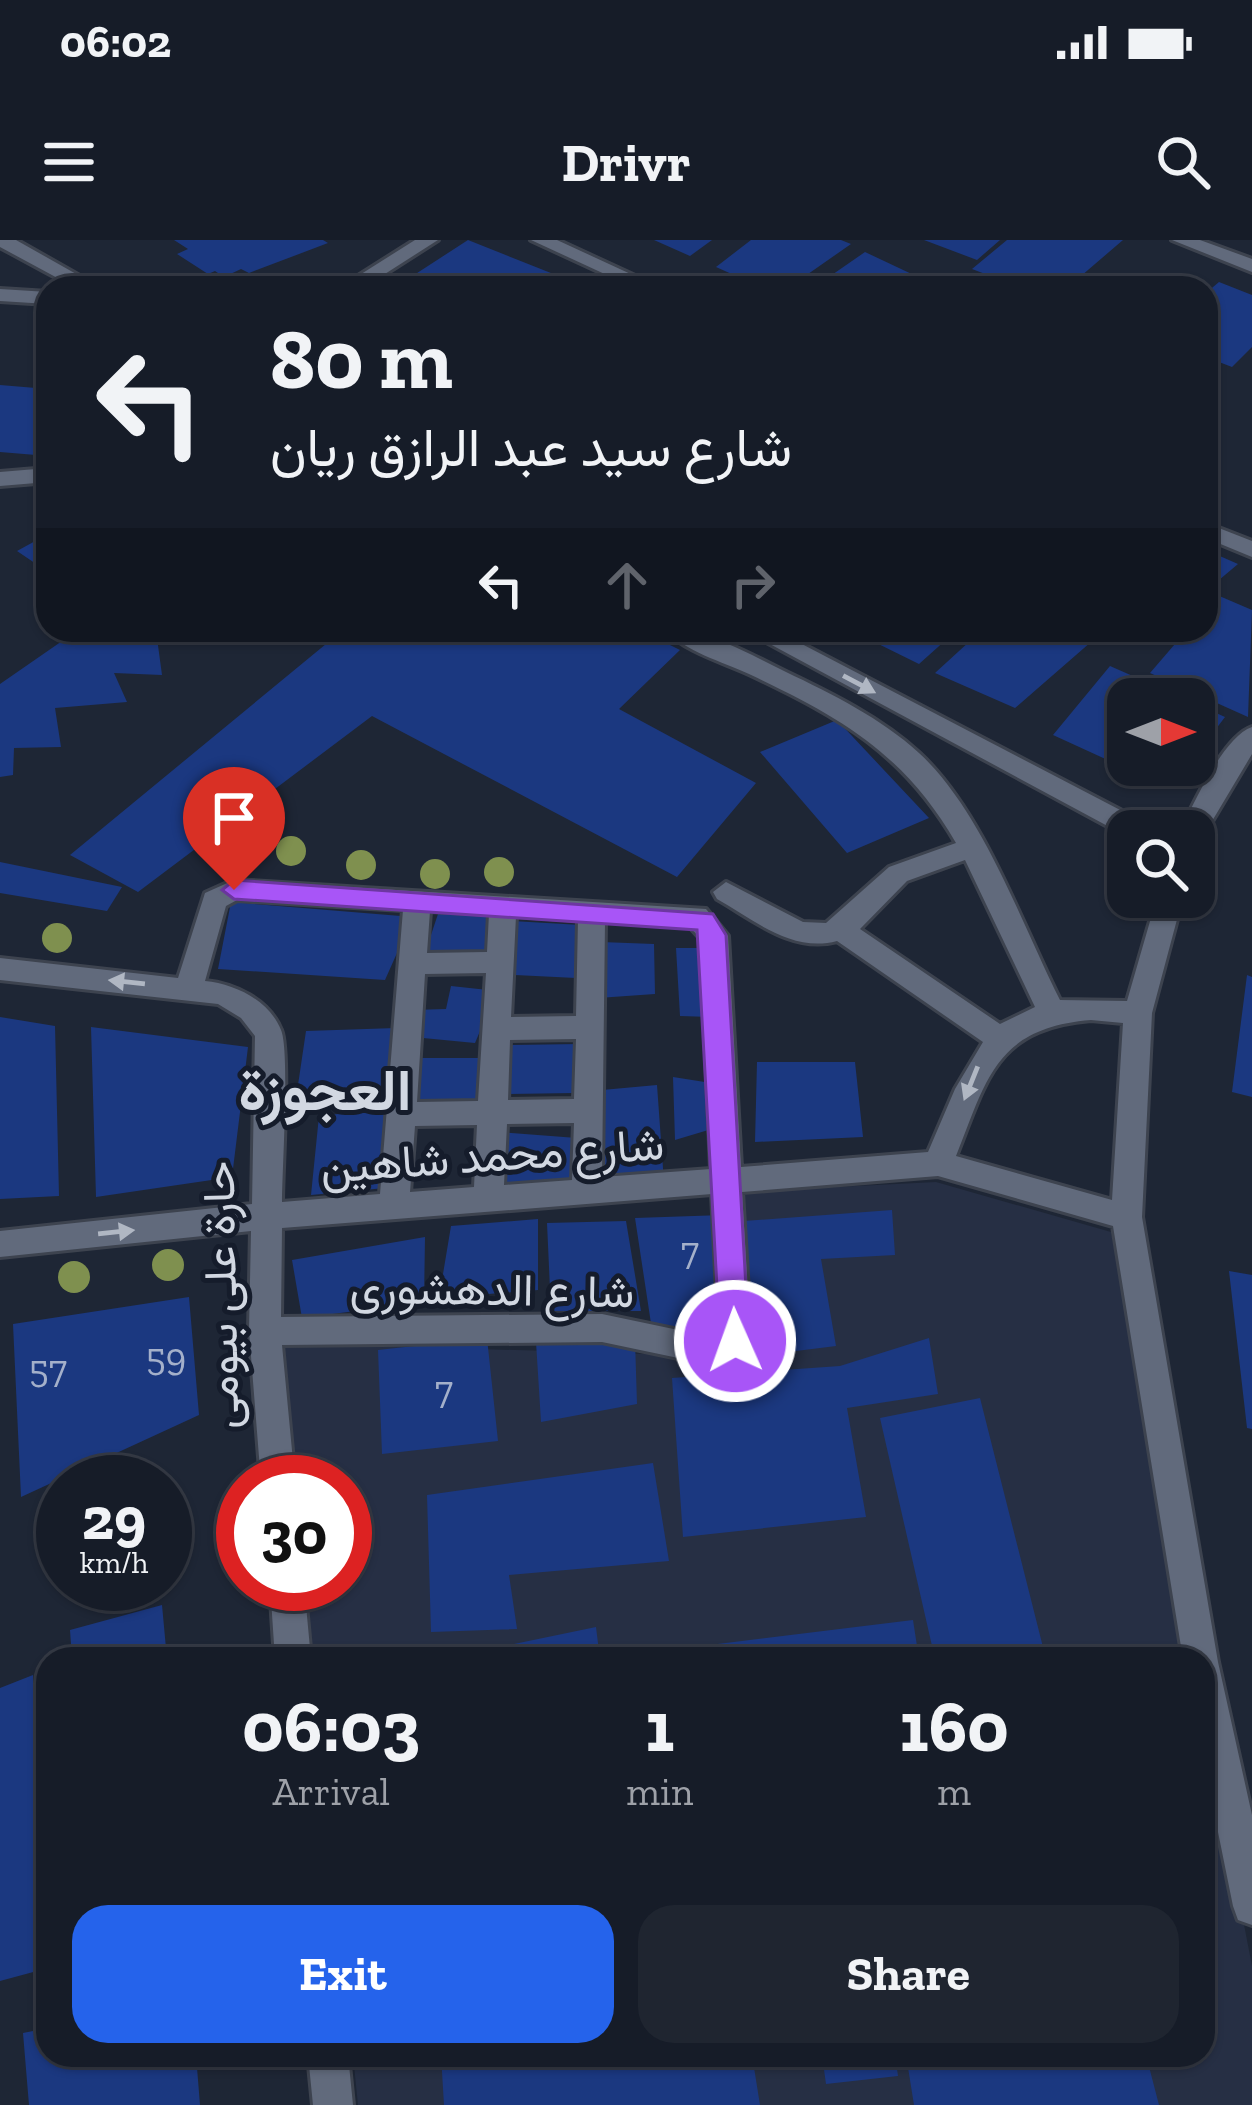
<!DOCTYPE html>
<meta charset="utf-8">
<style>
body{margin:0;font-family:"Zilla Slab",Vazirmatn,serif;background:#1f2530;color:#f1f3f6;height:100vh;display:flex;flex-direction:column;font-size:45px;white-space:nowrap}
*{box-sizing:border-box;margin:0}
p{font-size:39px;color:#9ea1a8}
.icon{flex:none;width:66px;height:66px;fill:none;stroke:currentColor;stroke-width:2;stroke-linecap:round;stroke-linejoin:round}
.map{position:relative;flex:1;overflow:hidden}
.drawer{position:absolute;left:36px;top:1407px;width:1179px;height:420px;display:flex;flex-direction:column;background:#161c28;border-radius:36px;box-shadow:0 3px 9px #0004,0 0 0 3px #353a45}
.drawer>*{flex:none}
.top-card{position:absolute;left:36px;top:36px;width:1182px;height:366px;border-radius:36px;box-shadow:0 3px 9px #0004,0 0 0 3px #353a45;background:#161c28;color:#f1f3f6;overflow:hidden}
.needle{width:78px;rotate:90deg}
.buttons{position:absolute;left:1107px;top:438px;display:grid;gap:24px}
.buttons a{display:grid;place-items:center;width:108px;height:108px;border-radius:24px;background:#161c28;box-shadow:0 3px 9px #0004,0 0 0 3px #353a45;font-size:60px}
.speed{position:absolute;left:36px;top:1215px;display:flex;gap:24px;font-size:60px;font-weight:700;text-align:center}
.speed>*{display:grid;place-content:center;width:156px;height:156px;border-radius:50%;background:#161c28;box-shadow:0 3px 9px #0004,0 0 0 3px #353a45;line-height:1}
.speed small{font-size:30px;font-weight:400}
.speed .limit{border:18px solid #d22;background:#fff;color:#111}
.pin{position:absolute;display:grid;place-items:center;width:102px;height:102px;color:#fff;margin:-123px -51px;border-radius:50% 50% 50% 0;rotate:-45deg;box-shadow:0 0 12px #0007}
.pin .icon{rotate:45deg}
.me{position:absolute;width:132px;margin:-66px;rotate:358deg;stroke-linejoin:round;filter:drop-shadow(0 0 9px #0008)}
.turn{display:flex;align-items:center;gap:42px;height:252px;padding:0 36px;font-size:54px}
.turn .icon{width:156px;height:156px;stroke-width:2.5}
.turn b{display:block;font-size:84px;line-height:102px}
.lanes{display:flex;align-items:center;height:114px;padding:0 36px;background:#0003;justify-content:center;gap:60px;direction:ltr}
.lanes .off{opacity:.35}
.eta{display:flex;justify-content:space-evenly;align-items:center;height:204px;text-align:center}
.eta b{font-size:72px;font-weight:700;line-height:84px}
.button{display:flex;gap:24px;margin-top:auto;padding:24px 36px}
.button a{flex:1;height:138px;border-radius:36px;background:#2563eb;color:#fff;font-size:48px;font-weight:700;line-height:138px;text-align:center}
.button a+a{background:#1f2530;color:#f1f3f6}
.status{display:flex;justify-content:space-between;align-items:center;height:84px;padding:0 60px;background:#161c28;direction:ltr}
.status svg{height:33px;fill:currentColor}
header{display:flex;justify-content:space-between;align-items:center;height:156px;padding:0 36px;background:#161c28;font-size:54px;font-weight:700}
.map>svg:first-child{display:block}
.built{fill:#262f44}
.building{fill:#1b3880}
.lines{fill:none;stroke-linecap:round;stroke-linejoin:round}
.minor-casing{stroke:#3d434f;stroke-width:6}
.minor{fill:#616a7c;fill-rule:evenodd}
.tree{fill:#7f904f}
.oneway{fill:#b0b7c3}
.route{fill:#a855f7;stroke:#6d37a1;stroke-width:3}
.labels{text-anchor:middle;stroke-width:10;stroke-linejoin:round;paint-order:stroke}
.number-label{font-size:39px;fill:#a4b0ca}
.street-label{font-size:45px;fill:#d2d8e2;stroke:#151c2b}
.district-label{font-size:57px;font-weight:bold;fill:#d2d8e2;stroke:#151c2b}
</style>
<div class="status"><b>06:02</b><svg viewBox="0 0 49 12"><path d="M0 12V9h3v3zM5 12V6h3v6zM10 12V3h3v9zM15 12V0h3v12zM26 1h20v11H26zM47 4h2v5h-2z"/></svg></div>
<header><svg class="icon" aria-label="menu" viewBox="0 0 24 24"><path d="M4 6h16M4 12h16M4 18h16"/></svg>Drivr<svg class="icon" aria-label="search" viewBox="0 0 24 24"><circle cx="10" cy="10" r="6"/><path d="M15 15l6 6"/></svg></header>
<div class="map">
<svg width="1252" height="1865" viewBox="0 0 1252 1865">
<rect width="100%" height="100%" fill="#1e2635"/>
<path class="built" d="M936 942 1111 992 1193 1419H312L304 1344H345V1242H294L279 1103 746 1117 737 952Z
M1203 1472 1252 1726V1865H358L353 1815H1203Z"/>
<path class="building" d="M174 0H323L328 3 249 33 241 29 224 37 215 31 208 34 177 14 188 9Z
M468 0 561 37 546 48H394Z
M654 0H712L690 16Z
M751 0H841L851 4 788 48H763L716 27Z
M924 0H1000L977 20Z
M1007 0H1123L1067 48H1022L972 29Z
M865 12 935 45 813 48Z
M1219 42 1252 55V107L1232 127 1206 117V53Z
M0 145 48 149V216L0 212Z
M48 294V332L17 311Z
M1206 310 1238 324 1206 351Z
M1217 355 1252 370 1248 477 1150 433 1187 390H1206V368Z
M78 390 227 394 157 398 162 435 114 433 127 462 55 468 61 507 14 508 13 535 0 537V444Z
M343 390H640L680 410 619 469 756 543 677 637 372 476 138 652 70 615Z
M850 390H957L919 424Z
M982 390H1087L1099 395 1015 468 935 433Z
M1110 426 1185 459H1128V525H1189L1171 549 1053 495Z
M1194 463 1225 477 1194 518Z
M837 480 929 578 847 613 760 512Z
M0 622 122 647 107 671 0 653Z
M231 662 413 677 385 740 218 729Z
M440 668 493 671 490 714 426 710Z
M512 681 581 685 576 738 515 735Z
M601 702 654 704 655 754 598 758Z
M676 708H709L711 777 680 776Z
M1247 735 1252 737V857L1232 852Z
M451 746 488 750 491 765 475 803 423 798 413 770 446 769Z
M0 777 55 786 59 956 0 959Z
M91 787 248 807 232 937 96 957Z
M396 788 391 865 294 872 306 791Z
M580 804 574 853 508 854 512 805Z
M422 818H488L487 866 418 865Z
M757 822H855L863 897 755 902Z
M673 837 711 843 715 888 675 900Z
M657 845 664 942 601 939 602 850Z
M387 869 385 948 311 955 319 876Z
M499 892 577 898 575 944 502 947Z
M892 970 895 1015 821 1019 836 1106 756 1116 744 981Z
M723 975 730 1088 652 1090 635 978Z
M538 979V1050L439 1058 451 986Z
M626 981 641 1071H551L547 983Z
M425 997 424 1062 302 1078 292 1020Z
M1229 1031 1252 1035V1189L1247 1188Z
M189 1057 199 1175 21 1257 13 1084Z
M487 1098 498 1201 382 1214 378 1110Z
M929 1098 938 1154 847 1168 866 1277 683 1297 672 1138 840 1126Z
M635 1100 637 1164 541 1182 536 1102Z
M980 1158 1046 1419H935L880 1178Z
M653 1223 669 1321 509 1335 517 1389 431 1392 427 1255Z
M162 1365 167 1419H72L70 1390Z
M913 1380 919 1419H637V1414Z
M596 1387 600 1419H451V1417Z
M33 1435 37 1731 0 1741V1448Z
M48 1788V1815H196L200 1865H29L23 1793Z
M441 1815H512V1826L631 1815H752L760 1865H444Z
M822 1815H895L898 1836 826 1844Z
M906 1815H1146L1159 1865H914Z"/>
<g class="lines">
<defs>
<path id="minor" d="M0 0H16L101 48H76L0 7Z
M415 0H438L363 48H339Z
M531 0H557L661 48H635Z
M1172 0H1200L1252 19V32Z
M0 49 48 52V64L0 61Z
M48 228V242L0 246V232Z
M1206 283 1252 301V317L1206 298Z
M666 390C710 390 747 413 786 432 832 454 881 478 919 513 983 572 1021 683 1060 760L1127 761 1157 657H1183L1152 773 1142 977 1218 1422 1252 1575V1685L1238 1680 1233 1666 1203 1518V1419H1183L1113 986 938 936 742 952 751 1101 746 1111 727 1121 683 1119 602 1102 282 1105 295 1242H261L249 1091 251 991 0 1017V991L252 964 255 796 241 778 218 764 0 740V718L178 738 205 653 234 640 706 669 728 696 741 927 928 912 955 849 983 802 837 701C792 713 754 680 717 659L713 652 726 642 803 682 826 683 889 627 956 603C904 513 840 477 749 434 723 422 684 411 666 390ZM965 620 1035 767 1000 784 860 689 907 641ZM237 660 403 670 380 954 282 962C282 931 290 811 281 790 269 760 235 744 205 741L226 666ZM430 671 489 674 487 712 427 713ZM516 676 578 680 576 776 511 777ZM605 681 689 686 701 699 711 929 602 937ZM486 733 478 861 417 862 425 734ZM1091 780 1123 783 1112 960 956 916C987 838 996 788 1091 780ZM576 799 574 859 508 860 510 800ZM574 883 572 940 504 945 507 884ZM477 885 474 947 410 952 415 886ZM712 954 719 1092 683 1091 602 1074 281 1077 282 988Z
M744 390H775L1147 584 1151 591H1128V597Z
M1252 487V514L1202 598 1194 600V591H1180C1194 564 1223 497 1252 487Z
M270 1344H304L311 1419H275Z
M308 1815H348L353 1865H313Z"/>
</defs>
<use href="#minor" class="minor-casing"/>
<use href="#minor" class="minor"/>
</g>
<g class="tree">
<circle cx="291" cy="611" r="15"/>
<circle cx="231" cy="616" r="15"/>
<circle cx="361" cy="625" r="15"/>
<circle cx="499" cy="632" r="15"/>
<circle cx="435" cy="634" r="15"/>
<circle cx="57" cy="698" r="15"/>
<circle cx="168" cy="1025" r="16"/>
<circle cx="74" cy="1037" r="16"/>
</g>
<defs><path id="oneway-solid" d="M-6-.8H1V-3.2L6.5 0L1 3.2V.8H-6Z" transform="scale(3)"/></defs>
<g class="oneway">
<use href="#oneway-solid" transform="translate(859 444) rotate(28)"/>
<use href="#oneway-solid" transform="translate(127 742) rotate(-174)"/>
<use href="#oneway-solid" transform="translate(971 843) rotate(112)"/>
<use href="#oneway-solid" transform="translate(116 992) rotate(-6)"/>
</g>
<path class="route" d="M234 640 713 674 726 695 749 1101 745 1110H724L720 1101 697 690 234 659 222 650Z"/>
<g class="labels">
<g class="number-label">
<text x="690" y="1024">7</text>
<text x="166" y="1130">59</text>
<text x="48" y="1142">57</text>
<text x="444" y="1163">7</text>
</g>
<g class="street-label">
<text transform="translate(492 915) rotate(-4)" y="16">شارع محمد شاهين</text>
<text transform="translate(492 1049) rotate(1)" y="16">شارع الدهشورى</text>
<text transform="translate(220 1055) rotate(-91)" y="16">حارة على بيومى</text>
</g>
<g class="district-label">
<text x="325" y="870">العجوزة</text>
</g>
</g>
</svg>
<div class="buttons">
<a><svg class="needle" viewBox="-14 -14 28 28"><path d="M0-13l5 13h-10z" fill="#e53935"/><path d="M0 13l5-13h-10z" fill="#9ea1a8"/></svg></a>
<a><svg class="icon" aria-label="search" viewBox="0 0 24 24"><circle cx="10" cy="10" r="6"/><path d="M15 15l6 6"/></svg></a>
</div>
<div class="speed"><div>29<small>km/h</small></div><div class="limit">30</div></div>
<div class="pin" style="left:234px;top:650px;background:#d93025"><svg class="icon" aria-label="arrive" viewBox="0 0 24 24"><path d="M6 21V4h12l-3 4 3 4H6"/></svg></div>
<svg class="me" style="left:735px;top:1101px" viewBox="-20 -20 40 40"><circle r="17" fill="#a855f7" stroke="#fff" stroke-width="3"/><path d="M0-11L8 9 0 5-8 9z" fill="#fff"/></svg>
<div class="top-card">
<div class="turn"><svg class="icon" aria-label="left" viewBox="0 0 24 24"><path d="M17 20v-9H6M10 6l-5 5 5 5"/></svg><div><b>80 m</b>شارع سيد عبد الرازق ريان</div></div>
<div class="lanes"><svg class="icon" aria-label="left" viewBox="0 0 24 24"><path d="M17 20v-9H6M10 6l-5 5 5 5"/></svg><svg class="icon off" aria-label="ahead" viewBox="0 0 24 24"><path d="M12 20V5M6 11l6-6 6 6"/></svg><svg class="icon off" aria-label="right" viewBox="0 0 24 24"><path d="M7 20v-9h11M14 6l5 5-5 5"/></svg></div>
</div>
<section class="drawer">
<div class="eta">
<div><b>06:03</b><p>Arrival</p></div>
<div><b>1</b><p>min</p></div>
<div><b>160</b><p>m</p></div>
</div>
<div class="button"><a>Exit</a><a>Share</a></div>
</section>
</div>
